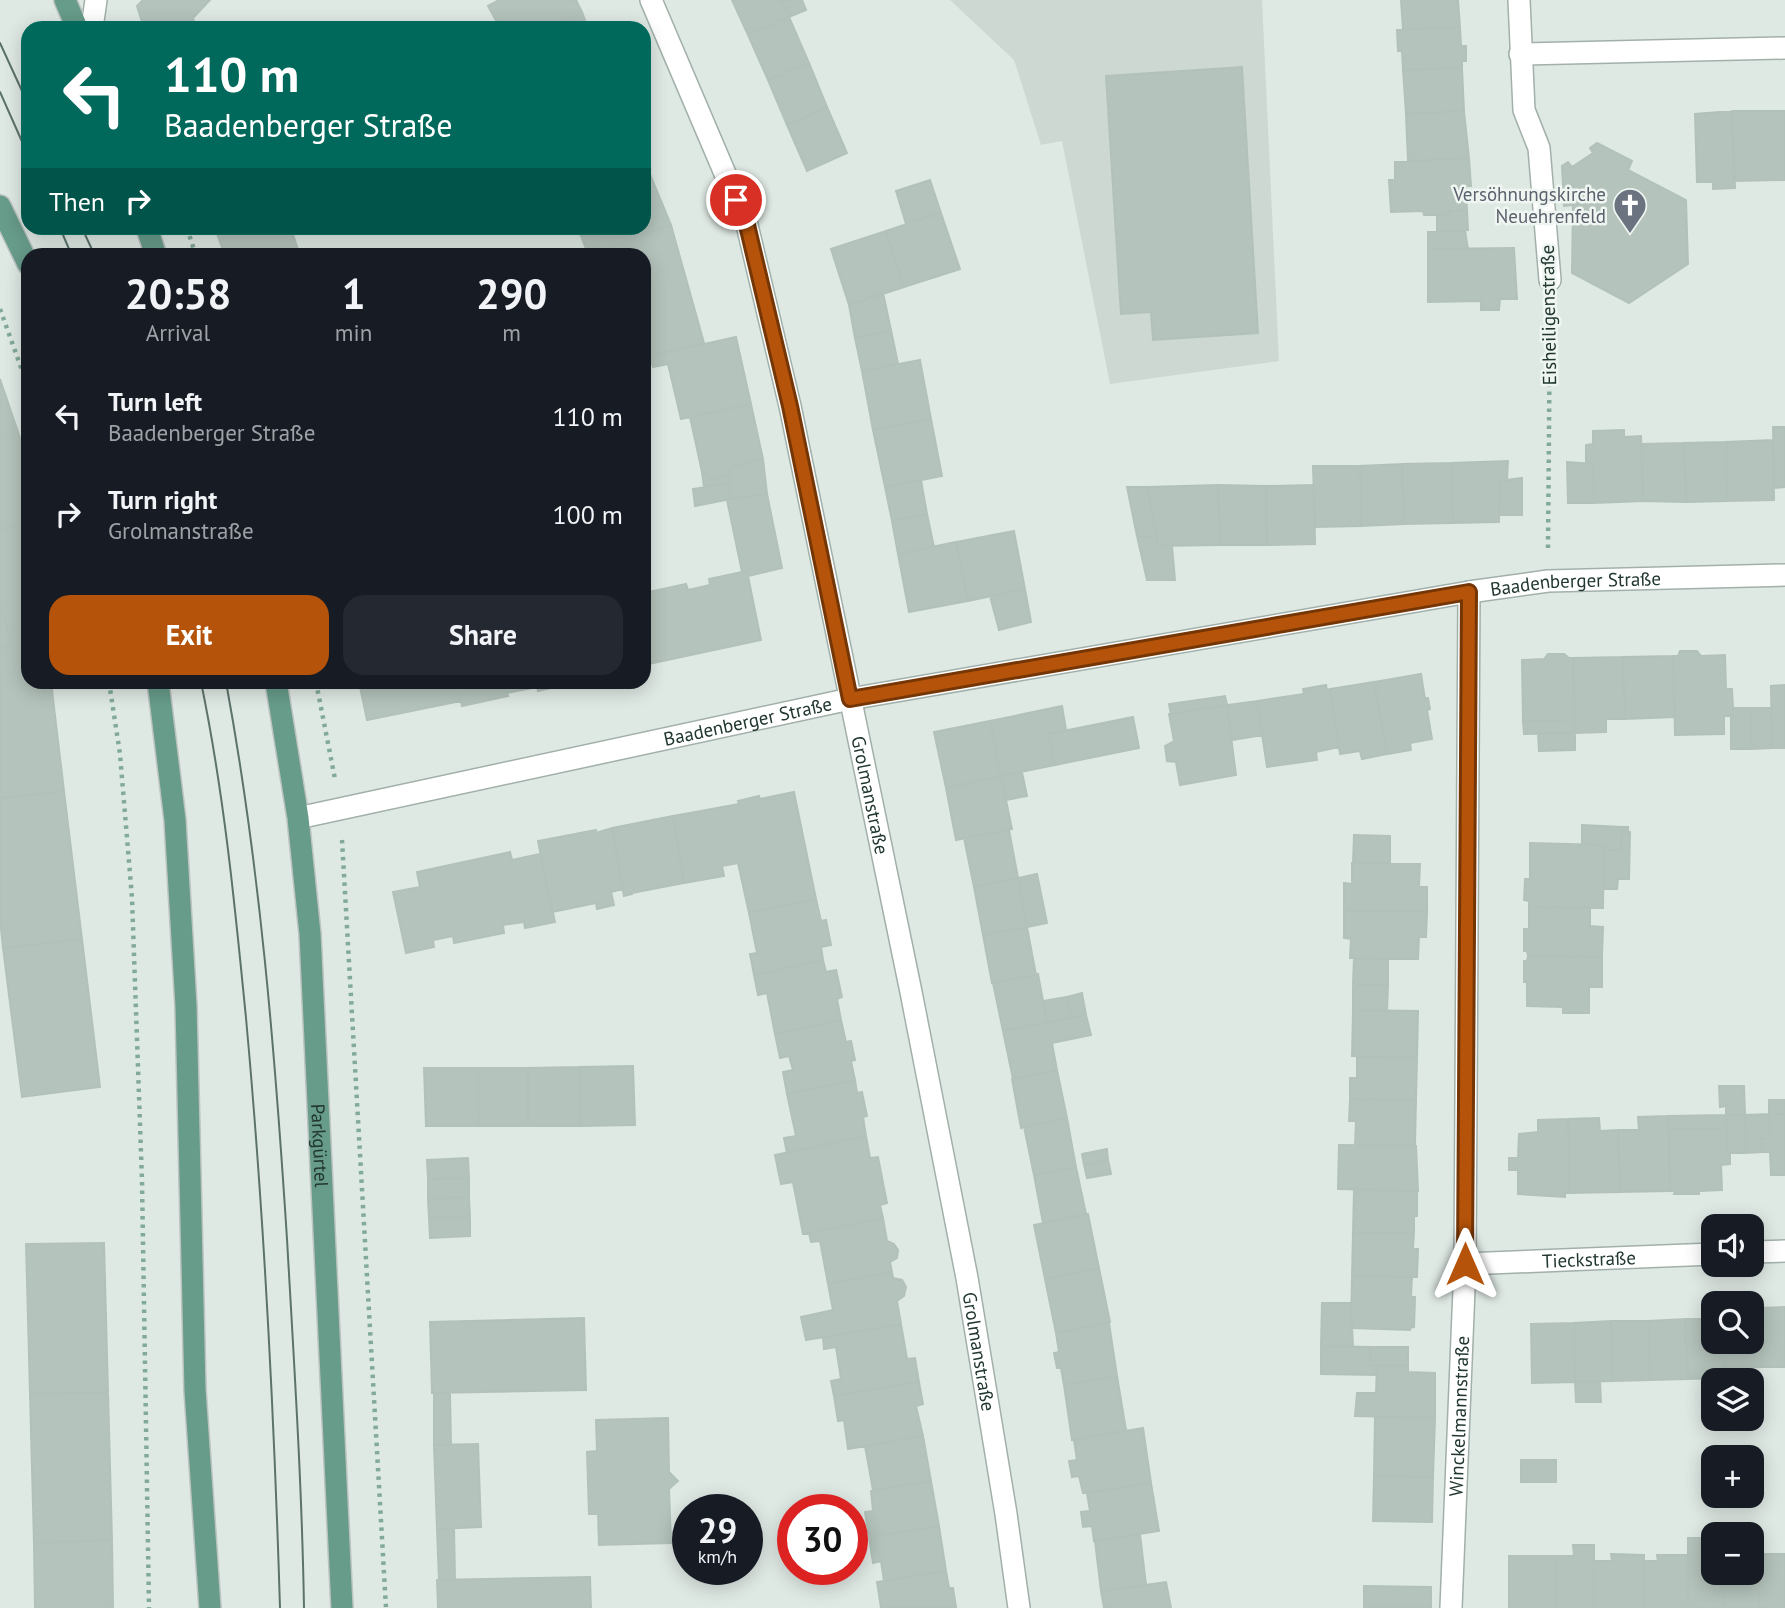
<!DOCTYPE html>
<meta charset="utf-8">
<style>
body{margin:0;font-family:"PT Sans",sans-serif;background:#242831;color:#f1f3f6;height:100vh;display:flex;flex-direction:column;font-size:26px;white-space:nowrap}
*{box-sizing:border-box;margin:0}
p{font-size:23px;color:#9ea1a6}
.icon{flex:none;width:38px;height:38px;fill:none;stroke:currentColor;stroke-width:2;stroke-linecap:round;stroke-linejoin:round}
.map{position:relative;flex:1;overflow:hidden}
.details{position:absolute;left:21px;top:248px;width:630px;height:441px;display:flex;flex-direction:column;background:#171b24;border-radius:21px;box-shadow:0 4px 18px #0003}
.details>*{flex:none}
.guide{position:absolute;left:21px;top:21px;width:630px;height:214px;border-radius:21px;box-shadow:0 4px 18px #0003;background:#00695c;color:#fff;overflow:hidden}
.fabs{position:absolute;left:1701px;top:1214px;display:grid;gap:14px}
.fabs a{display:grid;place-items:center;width:63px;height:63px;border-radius:14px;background:#171b24;box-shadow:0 4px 18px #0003;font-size:35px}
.speed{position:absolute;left:672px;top:1494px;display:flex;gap:14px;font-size:35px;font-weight:700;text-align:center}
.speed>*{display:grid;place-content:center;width:91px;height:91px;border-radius:50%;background:#171b24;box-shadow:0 4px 18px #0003;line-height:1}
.speed small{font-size:18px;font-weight:400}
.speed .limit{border:10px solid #d22;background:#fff;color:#111}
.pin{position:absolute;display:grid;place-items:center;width:60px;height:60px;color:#fff;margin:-30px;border:4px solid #fff;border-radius:50%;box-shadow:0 2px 7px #0007}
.me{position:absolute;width:77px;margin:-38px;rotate:0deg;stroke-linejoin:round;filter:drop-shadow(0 0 5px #0008)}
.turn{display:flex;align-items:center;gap:24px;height:147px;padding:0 28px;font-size:32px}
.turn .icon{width:91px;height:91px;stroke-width:2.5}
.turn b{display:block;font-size:49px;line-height:60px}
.then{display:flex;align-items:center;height:66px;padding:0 28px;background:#0003;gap:14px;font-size:26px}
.eta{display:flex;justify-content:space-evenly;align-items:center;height:119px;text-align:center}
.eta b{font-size:42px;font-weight:800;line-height:49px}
.button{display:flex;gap:14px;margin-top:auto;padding:14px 28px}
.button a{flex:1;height:80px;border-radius:21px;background:#b45309;color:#fff;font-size:28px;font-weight:800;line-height:80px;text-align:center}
.button a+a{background:#242831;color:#f1f3f6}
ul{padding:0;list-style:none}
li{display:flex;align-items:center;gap:21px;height:98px;padding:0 28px}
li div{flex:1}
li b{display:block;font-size:26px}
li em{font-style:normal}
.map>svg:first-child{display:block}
.built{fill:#cdd8d2}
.building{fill:#b4c3bc;stroke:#b2c2ba;stroke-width:2}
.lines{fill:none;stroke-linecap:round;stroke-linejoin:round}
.minor-casing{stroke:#a2b0aa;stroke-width:24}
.major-casing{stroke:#bcc3c1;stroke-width:24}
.path{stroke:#82aa9a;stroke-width:4.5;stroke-dasharray:3.5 5;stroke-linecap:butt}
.minor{stroke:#fff;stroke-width:21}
.major{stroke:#679b8a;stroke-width:21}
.tram{stroke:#5c736b;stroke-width:2}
.route-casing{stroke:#753606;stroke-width:18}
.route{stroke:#b45309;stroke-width:12}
.labels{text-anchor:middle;stroke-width:5;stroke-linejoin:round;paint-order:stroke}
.worship-label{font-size:19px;fill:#5b616d;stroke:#eff6f2;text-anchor:end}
.street-label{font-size:19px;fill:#213730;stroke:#eff6f2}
</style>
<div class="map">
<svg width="1785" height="1608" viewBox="0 0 1785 1608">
<rect width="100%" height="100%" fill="#dfe9e4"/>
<path class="built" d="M950 0H1262L1279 361 1110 384 1062 141 1041 145 1014 60Z"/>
<path class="building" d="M143 0H210L193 18 196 26 205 24 206 28H144L137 6Z
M499 0H576L582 12 549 28H507L505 24 499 26 488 6Z
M732 0H781L789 17 748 35Z
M781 0H802L806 10 789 17Z
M1401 0H1458L1460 27 1403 29Z
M582 12 588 28H549Z
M789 17 809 63 768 80 748 35Z
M1460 27 1461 46H1466V61H1462V68L1403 70 1402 51H1398L1397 30Z
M809 63 827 107 787 125 768 80Z
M1242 67 1258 333 1153 340 1151 312 1121 314 1106 76Z
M1462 68 1464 111 1406 114 1403 70Z
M827 107 847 153 807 171 787 125Z
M1464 111 1469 158 1408 161 1406 114Z
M1732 111 1735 188 1713 189V182H1697L1695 114Z
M1732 111H1785V180L1734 181Z
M1597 143 1632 161 1628 170 1686 200 1688 264 1629 303 1572 273 1573 205 1564 206 1562 166 1568 162 1572 167 1593 153 1590 148Z
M1469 158 1471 186H1466L1467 210 1449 211 1450 214 1437 215H1424L1423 211 1391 212 1389 180H1395V162Z
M649 172 671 225 598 251 589 228H644V174Z
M930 180 941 213 906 224 896 191Z
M1467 210 1468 230 1437 232V215L1450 214 1449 211Z
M941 213 960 269 904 287 886 231Z
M671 225 704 343 644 357V256H611L608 247Z
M215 228H291L300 256H225Z
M578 228H589L598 251 588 254Z
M886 231 904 287 849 305 831 249Z
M1465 231 1468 249H1428V232Z
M1514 248 1517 299H1500L1499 310H1481V301L1428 302V249Z
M883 293 891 330 855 338 849 305Z
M891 330 898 364 862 371 855 338Z
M736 337 751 404 681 419 668 364 653 367 650 356Z
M920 360 931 419 873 430 862 371Z
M0 379 18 432 0 439Z
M751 404 763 459 729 467 731 475 707 480 705 472H702L690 417Z
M931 419 942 476 885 487 873 430Z
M1773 427H1785V487L1774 488Z
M1624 430V437L1641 436 1643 501 1594 503 1593 464H1586V445L1593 444V431Z
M18 432 28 463V522L0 530V439Z
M1773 440 1774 500 1727 501 1726 442Z
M1726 442 1727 501 1686 502 1684 443Z
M1684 443 1686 502 1643 501 1642 444Z
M763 459 767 494 731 499 729 483 704 487 702 472H705L707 480 731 475 729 467Z
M1508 461 1507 481H1500L1499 522 1453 523 1451 463Z
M1567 462 1593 464 1594 503H1568Z
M1451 463 1453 523 1404 524 1402 464Z
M1402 464 1404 524 1361 526 1360 466Z
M1313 466H1360L1361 526 1315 527Z
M1522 478V515H1499L1500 481Z
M921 480 927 514 892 521 885 487Z
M729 483 731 499 695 506 693 489Z
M1218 485 1220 545 1158 546 1147 487Z
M1218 485 1266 486 1267 545H1220Z
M1314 485 1315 544 1267 545 1266 486Z
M1127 487H1147L1157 537 1137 536Z
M767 494 782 568 748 576 747 571 742 572 727 500Z
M927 514 934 547 898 554 892 521Z
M28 522V644L12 646 0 602V530Z
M1014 531 1025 589 968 601 956 542Z
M1137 536 1157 537 1158 546H1172L1175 580H1147Z
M956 542 968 601 909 612 898 554Z
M747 571 761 640 644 665V593L686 584 688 590 710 585 709 579Z
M1025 589 1031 622 999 630 990 596Z
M0 602 12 646 0 648Z
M28 644V682H51L64 791 0 798V648Z
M1680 651H1697L1701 656 1725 655 1726 689H1732L1733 708V716H1724V734L1675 735 1673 656H1678Z
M1548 654H1564L1569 658H1573L1574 720 1523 721 1522 660 1544 659Z
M1673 656 1675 717 1625 719 1623 657Z
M1623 657 1625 719H1606V732L1575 733 1573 658Z
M1421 674 1425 699 1428 698 1430 709 1427 710 1432 739 1410 743 1411 750 1387 754 1374 682Z
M359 682H457L461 701 367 720Z
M457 682H520L522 690 507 693 508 696 462 706Z
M520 682H577L538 691 537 687 522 690Z
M1374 682 1387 754 1362 759 1360 751 1340 754 1330 689Z
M1326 685 1327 690 1330 689 1339 747 1316 752 1317 760 1267 767 1257 701 1304 694 1303 689Z
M1785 685V748H1772L1771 686Z
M1225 696 1227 705 1171 714 1169 704Z
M1257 701 1263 735 1232 740 1227 705Z
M1227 705 1236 775 1180 785 1176 762 1167 761 1165 746 1174 741 1169 714Z
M1062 706 1066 730 1048 734 1055 765 1001 776 990 721Z
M1733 708H1751L1752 749H1731V716H1733Z
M1751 708H1771L1772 748 1752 749Z
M1133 717 1139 748 1055 765 1048 734Z
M1574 720 1575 733 1524 734 1523 721Z
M990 721 1001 776 946 788 934 732Z
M1538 733H1575V750L1539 751Z
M1022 772 1027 796 1006 800 1001 776Z
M1001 776 1012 829 956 840 946 788Z
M64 791 82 939 3 948 0 919V798Z
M794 792 816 899 749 913 738 863 722 866 724 876 684 883 673 816 739 804 738 801 759 796 760 799Z
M673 816 684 883 632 893V894L624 896 612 828Z
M1582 825 1622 827 1621 850H1604V845L1582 844Z
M1622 827H1628V832H1630L1629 879H1618L1617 889H1603L1604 850H1621Z
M612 828 623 889 611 892 614 905 597 909 596 903 552 912 538 841 596 830V833Z
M1009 830 1018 878 974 887 964 838Z
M1354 835 1390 836V863H1353Z
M1530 843 1604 845 1603 908 1529 907V901L1524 900 1525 879H1530Z
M510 852 512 860 540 854 555 922 525 928 524 922 503 925 504 933 454 943 453 936 433 940 434 947 406 953 393 892 420 887 417 872Z
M1352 863 1420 864 1419 887H1427V912L1344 911V883L1352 884Z
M1037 874 1047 923 1027 927 1018 878Z
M1018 878 1027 927 983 935 974 887Z
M816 899 821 921 826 920 831 945 821 947 823 960 754 975 750 954 757 953 749 913Z
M1529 907 1590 908V926L1603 927 1602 957 1528 956 1527 951H1524V929H1529Z
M1344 911 1427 912 1426 937H1419L1418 959 1350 958 1351 939 1344 938Z
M1027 927 1036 975 992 983 983 935Z
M82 939 100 1087 22 1097 3 948Z
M1528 956 1602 957V987H1589V1013H1563V1007L1527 1006V982H1524V961H1527Z
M1354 958 1388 959V985L1353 984Z
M823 960 826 972 836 970 842 997 837 999 841 1020 775 1034 767 993 758 995 754 975Z
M1038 974 1047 1022 1003 1031 993 983Z
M1353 984 1388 985 1387 1011 1353 1010Z
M1082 993 1086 1015 1071 1018 1067 997Z
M1067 997 1071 1018 1047 1022 1043 1001Z
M1353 1010 1418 1011 1417 1058 1352 1056Z
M1086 1015 1091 1035 1052 1043 1057 1070 1013 1079 1003 1031Z
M841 1020 846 1042 851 1041 855 1060 851 1061 855 1080 787 1094 783 1072 793 1070 789 1056 780 1058 775 1034Z
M1357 1057 1417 1058 1416 1100 1350 1099V1078H1357Z
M633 1066 635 1125 581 1126 579 1067Z
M579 1067 581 1126H528V1068Z
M424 1068H478L479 1126H426Z
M478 1068H528V1126H479Z
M1057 1070 1067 1118 1021 1128 1012 1079Z
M855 1080 857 1093 862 1092 867 1116 863 1117 866 1136 787 1153 784 1138 796 1136 787 1094Z
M1719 1086H1744L1745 1115H1726V1106L1720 1107Z
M1350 1099 1416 1100 1415 1146 1355 1145 1356 1121H1349Z
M1769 1100H1785V1114H1769Z
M1769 1114H1785V1175H1771L1770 1152H1762L1761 1138H1770Z
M1769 1114 1770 1138H1761L1762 1152 1746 1153 1745 1115Z
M1726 1115 1727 1128 1669 1129 1668 1116Z
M1726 1115H1745L1746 1153H1727Z
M1668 1116 1670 1191 1620 1192 1618 1130H1639L1638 1117Z
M1067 1118 1076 1167 1034 1175 1024 1127Z
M1599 1118 1600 1131 1618 1130 1620 1192 1569 1193 1568 1119Z
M1568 1119 1569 1193H1565V1197L1518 1194V1170H1509V1158H1518L1519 1134 1538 1132V1120Z
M1727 1128V1153H1730V1164L1721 1165 1722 1190 1699 1191V1194H1674L1675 1191H1670L1669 1129Z
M866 1136 870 1158 878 1157 887 1203 880 1205 883 1218 803 1234 793 1182 781 1184 775 1155Z
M1339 1145 1416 1146 1418 1191 1338 1189Z
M1107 1149 1108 1160 1084 1165 1082 1154Z
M468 1158 469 1178 428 1179 427 1160Z
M1108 1160 1111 1174 1087 1178 1084 1165Z
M1076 1167 1086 1214 1043 1223 1034 1175Z
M469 1178V1197L428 1199V1179Z
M1354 1190 1417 1191V1216H1414V1232L1353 1233Z
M469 1197 470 1217 429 1218 428 1199Z
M1088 1214 1099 1268 1045 1279 1034 1225Z
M470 1217V1236L430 1238 429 1218Z
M883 1218 887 1241 894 1244 898 1250 897 1258 890 1262 892 1272 828 1284 820 1241 811 1242 809 1233Z
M1414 1232 1413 1249H1418L1417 1277 1352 1276 1353 1233Z
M104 1243 108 1392 30 1394 26 1244Z
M1099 1268 1110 1322 1056 1333 1045 1279Z
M892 1272 893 1278 902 1280 906 1287 904 1296 897 1301 901 1324 806 1340 801 1317 833 1310 828 1284Z
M1352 1276 1412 1277 1411 1297H1415L1414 1327 1410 1328V1330L1351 1328Z
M1322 1303H1351L1353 1347 1321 1346Z
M1785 1307V1367H1763L1761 1308Z
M1761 1308 1763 1367 1725 1368 1724 1342H1752V1309Z
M584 1318 586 1390 432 1393 430 1322Z
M1685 1319H1713V1342H1724L1725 1378 1688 1379Z
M1685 1319 1688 1379 1650 1380 1648 1321Z
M1611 1321 1613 1381 1575 1382 1574 1323Z
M1611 1321H1648L1650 1380 1613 1381Z
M1109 1323 1117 1376 1064 1385 1061 1368H1057L1054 1353 1059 1352 1056 1333Z
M1574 1323 1575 1382 1532 1383 1531 1324Z
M901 1324 907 1359 915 1358 919 1382 834 1396 831 1381 841 1379 836 1347 824 1349 823 1338Z
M1321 1346 1371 1347 1370 1365H1377L1376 1375 1321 1374Z
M1371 1347H1408V1366L1370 1365Z
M1377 1365 1408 1366V1372L1435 1373V1418L1355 1416 1357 1393H1376Z
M1117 1376 1126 1430 1072 1440 1064 1385Z
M1600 1381 1601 1402H1576L1575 1382Z
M919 1382 923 1404 916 1406 923 1436 848 1449 844 1420 838 1421 834 1396Z
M108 1392 112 1540 34 1543 30 1394Z
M434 1393H450L451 1445H434Z
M1375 1417 1435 1418 1433 1477 1374 1476Z
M668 1418 669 1472 678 1481 669 1489 671 1543 599 1545 598 1514H589L587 1452 597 1451 596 1420Z
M1143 1428 1151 1483 1083 1493 1079 1476 1072 1477 1069 1461 1077 1460 1074 1440Z
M923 1436 931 1481 873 1490 865 1446Z
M478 1444 481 1527 437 1529 434 1445Z
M1521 1460H1556V1482H1521Z
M1374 1476 1433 1477 1432 1522 1373 1521Z
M931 1481 939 1526 869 1537 865 1512 873 1511 871 1491Z
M1151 1483 1159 1531 1094 1541 1092 1526 1083 1527 1081 1512 1090 1511 1087 1493Z
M939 1526 946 1571 884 1581 881 1561 873 1563 869 1537Z
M454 1528 455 1580H439L437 1529Z
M1140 1534 1146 1585 1101 1591 1095 1541Z
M1688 1538H1701V1547H1713V1573H1724V1608H1688Z
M112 1540 113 1608H35L34 1543Z
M1573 1545H1594V1608H1556V1556H1574Z
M1611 1554 1644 1555V1608H1594V1561H1612Z
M1752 1554H1759V1608H1724V1573H1752Z
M1759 1554H1785V1608H1759Z
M1657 1555H1688V1608H1644V1561H1658Z
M1509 1556H1556V1608H1509Z
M946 1571 949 1588H953L956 1607 881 1608 877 1582Z
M590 1577 591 1608H438L437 1580Z
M1166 1582 1171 1608H1104L1101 1591Z
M1364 1586 1431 1587V1606L1364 1605Z
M1364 1605 1431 1606V1608H1364Z"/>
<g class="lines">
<defs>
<g id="minor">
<path id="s1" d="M651 0 747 225 790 406 911 992 967 1278 1006 1514 1019 1608"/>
<path d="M1519 0 1524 110 1539 148 1550 280"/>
<path d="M92 28 96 0"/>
<path d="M1520 54 1785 48"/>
<path id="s2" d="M298 818 850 699 1469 592 1548 581 1785 575"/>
<path d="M1752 1252 1785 1251"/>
<path id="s3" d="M1465 1264 1713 1254"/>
<path id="s4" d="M1451 1608 1465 1264 1469 592"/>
</g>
<g id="major">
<path d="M65 0 77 28"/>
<path d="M0 206 28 264"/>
<path d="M147 228 156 256"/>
<path d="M158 682 175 820 186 1006 195 1390 210 1608"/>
<path id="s5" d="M276 682 298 818 310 934 342 1608"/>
</g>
</defs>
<use href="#minor" class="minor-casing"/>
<use href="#major" class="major-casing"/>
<path class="path" d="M187 228 196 256
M0 309 28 387
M1548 548 1550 312
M109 682 120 754 132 898 142 1181 149 1608
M316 682 335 779
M342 840 386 1608"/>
<use href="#minor" class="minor"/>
<use href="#major" class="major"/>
<path class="tram" d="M0 43 28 104
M0 92 28 155
M60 228 72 256
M82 228 95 256
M201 682C224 793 235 906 246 1018 264 1214 274 1411 280 1608
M226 682C260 866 275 1053 287 1239 294 1362 302 1485 304 1608"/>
</g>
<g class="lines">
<defs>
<path id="route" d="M736 200 747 225 790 406 850 699 1469 592 1465 1264"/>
</defs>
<use href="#route" class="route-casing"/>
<use href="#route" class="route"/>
</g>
<defs>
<symbol id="church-pin" viewBox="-11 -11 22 30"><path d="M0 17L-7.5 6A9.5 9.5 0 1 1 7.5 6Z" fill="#6b7280" stroke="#eff6f2"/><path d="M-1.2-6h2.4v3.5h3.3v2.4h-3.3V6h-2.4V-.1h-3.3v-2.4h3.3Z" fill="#fff"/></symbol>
</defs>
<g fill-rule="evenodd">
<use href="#church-pin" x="1611" y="186" width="38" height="52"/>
</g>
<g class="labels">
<g class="worship-label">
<text x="1606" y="201">Versöhnungskirche<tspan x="1606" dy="22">Neuehrenfeld</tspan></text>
</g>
<g class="street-label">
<text transform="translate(1548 315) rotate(-91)" y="7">Eisheiligenstraße</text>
<text dy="7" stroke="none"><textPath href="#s2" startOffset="1300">Baadenberger Straße</textPath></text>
<text dy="7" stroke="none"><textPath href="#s2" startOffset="460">Baadenberger Straße</textPath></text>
<text dy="7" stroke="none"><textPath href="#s1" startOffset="828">Grolmanstraße</textPath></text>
<text dy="7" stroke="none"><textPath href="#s5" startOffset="466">Parkgürtel</textPath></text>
<text dy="7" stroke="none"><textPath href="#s3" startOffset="124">Tieckstraße</textPath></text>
<text dy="7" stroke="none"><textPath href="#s1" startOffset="1395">Grolmanstraße</textPath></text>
<text dy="7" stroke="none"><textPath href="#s4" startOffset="192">Winckelmannstraße</textPath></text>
</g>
</g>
</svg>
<div class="fabs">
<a><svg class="icon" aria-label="sound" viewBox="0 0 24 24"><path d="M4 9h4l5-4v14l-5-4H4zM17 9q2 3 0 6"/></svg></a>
<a><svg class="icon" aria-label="search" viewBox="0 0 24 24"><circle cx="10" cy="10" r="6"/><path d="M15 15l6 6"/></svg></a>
<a><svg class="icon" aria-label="layers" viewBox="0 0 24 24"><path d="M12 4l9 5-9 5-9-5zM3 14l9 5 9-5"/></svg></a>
<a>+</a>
<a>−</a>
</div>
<div class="speed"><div>29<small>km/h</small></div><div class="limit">30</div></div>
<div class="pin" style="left:736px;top:200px;background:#d93025"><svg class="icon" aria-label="arrive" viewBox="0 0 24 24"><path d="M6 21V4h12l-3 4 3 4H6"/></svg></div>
<svg class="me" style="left:1465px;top:1264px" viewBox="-20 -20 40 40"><path d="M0-17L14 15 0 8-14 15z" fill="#b45309" stroke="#fff" stroke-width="4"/></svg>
<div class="guide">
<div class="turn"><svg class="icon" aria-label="left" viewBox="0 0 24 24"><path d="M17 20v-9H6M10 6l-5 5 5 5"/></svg><div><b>110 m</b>Baadenberger Straße</div></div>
<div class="then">Then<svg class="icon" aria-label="right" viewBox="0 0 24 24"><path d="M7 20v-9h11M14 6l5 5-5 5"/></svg></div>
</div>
<section class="details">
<div class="eta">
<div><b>20:58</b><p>Arrival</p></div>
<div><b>1</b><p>min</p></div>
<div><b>290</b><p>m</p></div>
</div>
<ul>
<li><svg class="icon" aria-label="left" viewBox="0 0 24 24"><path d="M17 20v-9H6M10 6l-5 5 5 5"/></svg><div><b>Turn left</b><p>Baadenberger Straße</p></div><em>110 m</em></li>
<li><svg class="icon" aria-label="right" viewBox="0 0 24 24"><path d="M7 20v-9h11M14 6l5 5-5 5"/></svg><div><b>Turn right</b><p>Grolmanstraße</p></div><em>100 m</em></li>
</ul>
<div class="button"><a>Exit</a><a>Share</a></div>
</section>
</div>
